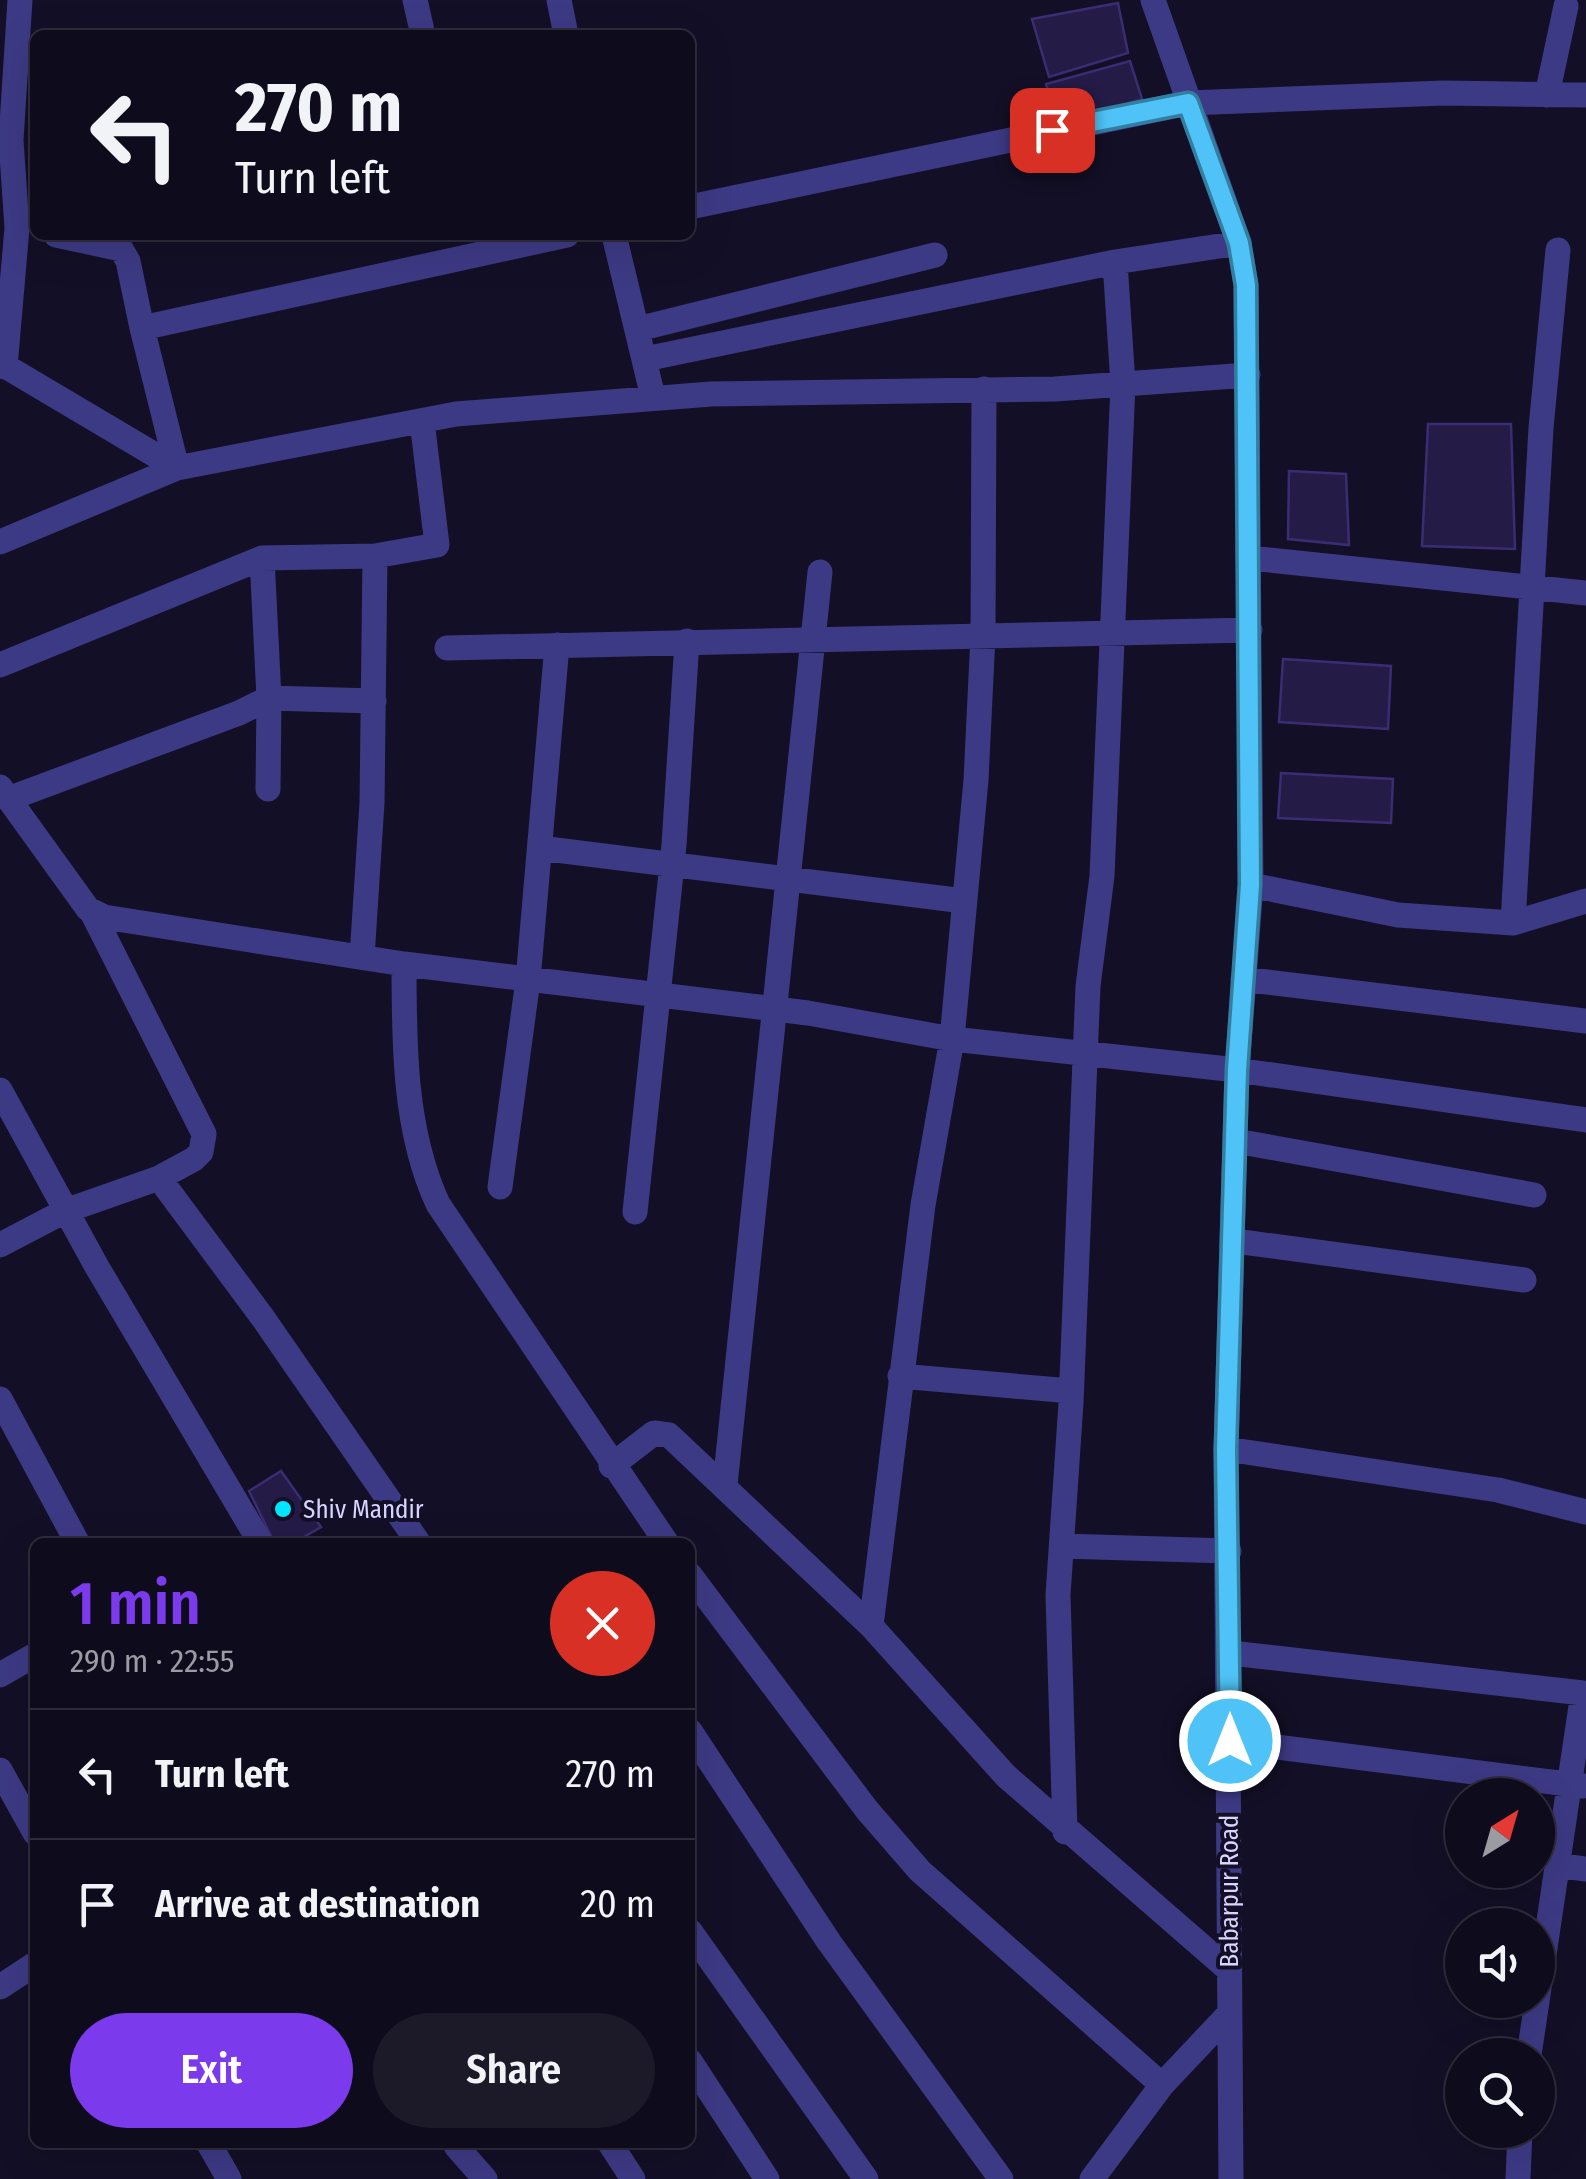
<!DOCTYPE html>
<meta charset="utf-8">
<style>
body{margin:0;font-family:"Fira Sans Condensed",sans-serif;background:#1c1929;color:#f1f3f6;height:100vh;display:flex;flex-direction:column;font-size:38px;white-space:nowrap}
*{box-sizing:border-box;margin:0}
p{font-size:32px;color:#9b9ba3}
.icon{flex:none;width:55px;height:55px;fill:none;stroke:currentColor;stroke-width:2;stroke-linecap:round;stroke-linejoin:round}
.map{position:relative;flex:1;overflow:hidden}
.side{position:absolute;left:30px;top:1538px;width:665px;height:610px;display:flex;flex-direction:column;background:#0e0b1c;border-radius:15px;box-shadow:0 10px 40px #0002,0 0 0 2px #2e2b3b}
.side>*{flex:none}
.guide{position:absolute;left:30px;top:30px;width:665px;height:210px;border-radius:15px;box-shadow:0 10px 40px #0002,0 0 0 2px #2e2b3b;background:#0e0b1c;color:#f1f3f6;overflow:hidden}
.needle{width:65px;rotate:37deg}
.buttons{position:absolute;left:1445px;top:1778px;display:grid;gap:20px}
.buttons a{display:grid;place-items:center;width:110px;height:110px;border-radius:50%;background:#0e0b1c;box-shadow:0 10px 40px #0002,0 0 0 2px #2e2b3b;font-size:50px}
.pin{position:absolute;display:grid;place-items:center;width:85px;height:85px;color:#fff;margin:-42px;border-radius:20px;box-shadow:0 5px 15px #0006}
.me{position:absolute;width:110px;margin:-55px;rotate:0deg;stroke-linejoin:round;filter:drop-shadow(0 0 8px #0008)}
.turn{display:flex;align-items:center;gap:35px;height:210px;padding:0 40px;font-size:45px}
.turn .icon{width:130px;height:130px;stroke-width:2.5}
.turn b{display:block;font-size:70px;line-height:85px}
.round{display:grid;place-items:center;flex:none;width:105px;height:105px;border-radius:52px;background:#1c1929}
.head{display:flex;align-items:center;justify-content:space-between;height:170px;padding:0 40px}
h1{font-size:60px;font-weight:600;line-height:75px;color:#7c3aed}
.cta{display:flex;gap:20px;margin-top:auto;padding:20px 40px}
.cta a{flex:1;height:115px;border-radius:60px;background:#7c3aed;color:#fff;font-size:40px;font-weight:600;line-height:115px;text-align:center}
.cta a+a{background:#1c1929;color:#f1f3f6}
ul{padding:0;list-style:none}
li{display:flex;align-items:center;gap:30px;height:130px;padding:0 40px;border-top:2px solid #2e2b3b}
li div{flex:1}
li b{display:block;font-size:38px}
li em{font-style:normal}
.map>svg:first-child{display:block}
.building{fill:#241b47;stroke:#3b2d73;stroke-width:2.5}
.lines{fill:none;stroke-linecap:round;stroke-linejoin:round}
.minor{stroke:#3d3a85;stroke-width:25}
.route-casing{stroke:#337fa1;stroke-width:25}
.route{stroke:#4fc3f7;stroke-width:18}
.poi-dot{fill:#00e5ff;stroke:#130f26;stroke-width:4}
.labels{text-anchor:middle;stroke-width:8;stroke-linejoin:round;paint-order:stroke}
.poi-label{font-size:25px;fill:#d9d4ff;stroke:#130f26;text-anchor:start}
.street-label{font-size:25px;fill:#d9d4ff;stroke:#130f26}
</style>
<div class="map">
<svg width="1586" height="2179" viewBox="0 0 1586 2179">
<rect width="100%" height="100%" fill="#130f26"/>
<path class="building" d="M1118 3 1128 53 1049 77 1032 19Z
M1130 61 1142 99 1059 126 1046 84Z
M1428 424H1511L1515 549 1422 546Z
M1289 471 1346 474 1349 545 1288 539Z
M1283 659 1391 666 1388 729 1279 722Z
M1281 773 1393 779 1391 823 1278 818Z
M281 1471 321 1527 295 1542H274L249 1491Z"/>
<g class="lines">
<path class="minor" d="M415 0 423 35
M559 0 566 35
M1153 0 1239 243 1246 285 1251 885 1237 1070 1226 1449 1231 2179
M1547 95 1566 6
M690 207 1188 103 1444 93 1586 95
M56 235 121 249 128 261 142 328
M614 235 653 397
M638 329 935 255
M645 359 1115 262 1239 243
M0 363 177 468 456 414 711 394 1055 389 1248 375
M5 367 17 228 11 140 20 0
M0 542 177 468 142 328 567 235
M1250 558 1586 593
M447 648 1250 630
M0 665 262 558 375 556 437 545 422 421
M0 787 88 909 104 917 404 964 808 1013 952 1039 1237 1070 1586 1120
M268 789 269 698 374 701
M8 799 239 713 269 698 262 558
M540 848 964 901
M1251 885 1398 915 1513 923 1586 901
M1513 923 1541 428 1558 250
M362 957 372 803 375 556
M404 964C404 1044 404 1131 438 1204L666 1542
M1243 979 1586 1021
M0 1090 97 1267 260 1542
M1236 1141 1534 1195
M159 1178 263 1318 418 1542
M500 1187 528 980 557 645
M635 1212 674 845 687 641
M1235 1241 1524 1280
M0 1245 65 1211 159 1178 194 1159 201 1152 204 1134 93 914
M900 1376 1071 1391
M0 1399 77 1542
M1226 1449 1498 1490 1586 1512
M611 1466 654 1433 669 1435 871 1626 1006 1776 1228 1969
M725 1485 820 572
M1062 1546 1229 1551
M690 1575 867 1810 920 1871 1162 2085
M871 1626 923 1205 952 1039 976 780 983 636 984 389
M1231 1653 1583 1693 1529 2055
M0 1675 35 1655
M690 1731 829 1942 1001 2179
M1230 1741 1583 1786
M0 1770 35 1833
M1065 1832 1058 1595 1071 1403 1088 986 1102 876 1123 384 1115 262
M1557 1865 1586 1869
M690 1931 866 2179
M0 1987 35 1964
M690 2061 767 2179
M208 2142 229 2179
M609 2142 633 2179
M456 2146 485 2179
M1092 2179 1162 2085 1228 2015
M1518 2179 1520 2130"/>
</g>
<g class="lines">
<defs>
<path id="route" d="M1052 130 1188 103 1239 243 1246 285 1250 885 1237 1070 1226 1449 1230 1741"/>
</defs>
<use href="#route" class="route-casing"/>
<use href="#route" class="route"/>
</g>
<circle class="poi-dot" cx="283" cy="1509" r="10"/>
<g class="labels">
<g class="poi-label">
<text x="303" y="1518">Shiv Mandir</text>
</g>
<g class="street-label">
<text transform="translate(1229 1891) rotate(-90)" y="9">Babarpur Road</text>
</g>
</g>
</svg>
<div class="buttons">
<a><svg class="needle" viewBox="-14 -14 28 28"><path d="M0-13l5 13h-10z" fill="#e53935"/><path d="M0 13l5-13h-10z" fill="#9b9ba3"/></svg></a>
<a><svg class="icon" aria-label="sound" viewBox="0 0 24 24"><path d="M4 9h4l5-4v14l-5-4H4zM17 9q2 3 0 6"/></svg></a>
<a><svg class="icon" aria-label="search" viewBox="0 0 24 24"><circle cx="10" cy="10" r="6"/><path d="M15 15l6 6"/></svg></a>
</div>
<div class="pin" style="left:1052px;top:130px;background:#d93025"><svg class="icon" aria-label="arrive" viewBox="0 0 24 24"><path d="M6 21V4h12l-3 4 3 4H6"/></svg></div>
<svg class="me" style="left:1230px;top:1741px" viewBox="-20 -20 40 40"><circle r="17" fill="#4fc3f7" stroke="#fff" stroke-width="3"/><path d="M0-11L8 9 0 5-8 9z" fill="#fff"/></svg>
<div class="guide">
<div class="turn"><svg class="icon" aria-label="left" viewBox="0 0 24 24"><path d="M17 20v-9H6M10 6l-5 5 5 5"/></svg><div><b>270 m</b>Turn left</div></div>
</div>
<section class="side">
<div class="head"><div><h1>1 min</h1><p>290 m · 22:55</p></div><a class="round" style="background:#d93025;color:#fff"><svg class="icon" aria-label="close" viewBox="0 0 24 24"><path d="M6 6l12 12M18 6L6 18"/></svg></a></div>
<ul>
<li><svg class="icon" aria-label="left" viewBox="0 0 24 24"><path d="M17 20v-9H6M10 6l-5 5 5 5"/></svg><div><b>Turn left</b></div><em>270 m</em></li>
<li><svg class="icon" aria-label="arrive" viewBox="0 0 24 24"><path d="M6 21V4h12l-3 4 3 4H6"/></svg><div><b>Arrive at destination</b></div><em>20 m</em></li>
</ul>
<div class="cta"><a>Exit</a><a>Share</a></div>
</section>
</div>
